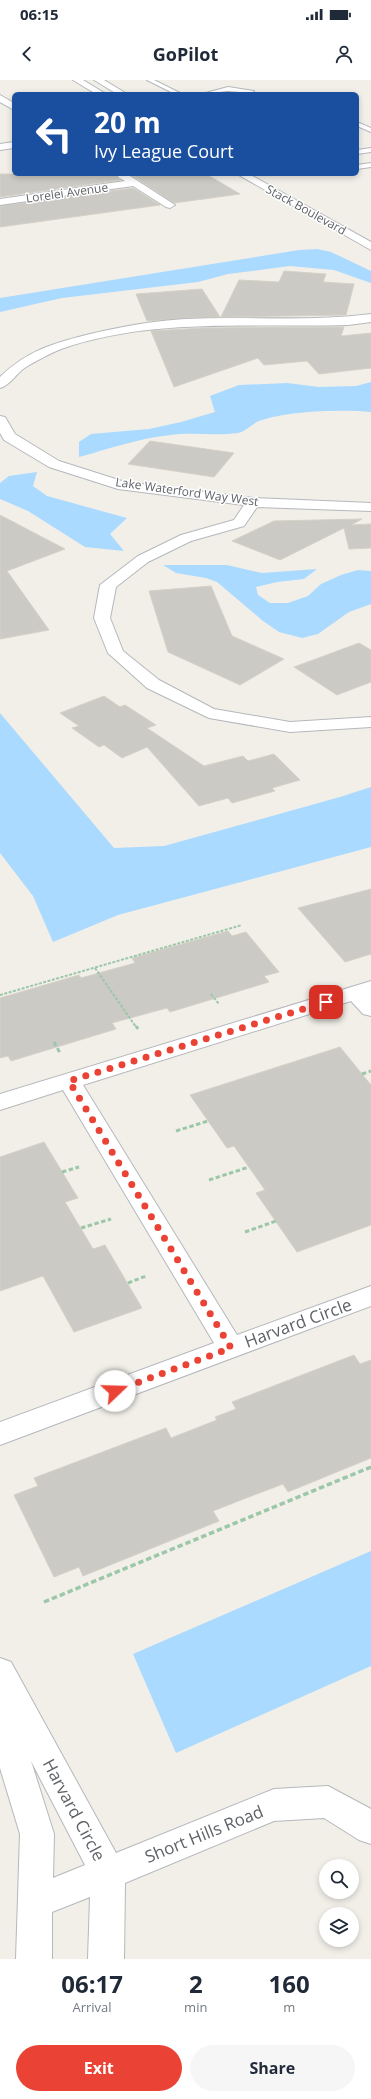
<!DOCTYPE html>
<style>
body{margin:0;font-family:"Open Sans",sans-serif;background:#f6f6f7;color:#1f2937;height:100vh;display:flex;flex-direction:column;font-size:15px;white-space:nowrap}
*{box-sizing:border-box;margin:0}
p{font-size:13px;color:#747a83}
.icon{flex:none;width:22px;height:22px;fill:none;stroke:currentColor;stroke-width:2;stroke-linecap:round;stroke-linejoin:round}
.map{position:relative;height:1879px;overflow:hidden}
.details{display:flex;flex-direction:column;background:#fff;flex:1}
.details>*{flex:none}
.top-card{position:absolute;left:12px;top:12px;width:347px;height:84px;border-radius:6px;box-shadow:0 2px 6px #0003;background:#1a4fa0;color:#fff;overflow:hidden}
.fabs{position:absolute;left:319px;top:1779px;display:grid;gap:8px}
.fabs a{display:grid;place-items:center;width:40px;height:40px;border-radius:50%;background:#fff;box-shadow:0 2px 6px #0003;font-size:20px}
.pin{position:absolute;display:grid;place-items:center;width:34px;height:34px;color:#fff;margin:-17px;border-radius:8px;box-shadow:0 2px 6px #0006}
.me{position:absolute;width:44px;margin:-22px;rotate:69deg;stroke-linejoin:round;filter:drop-shadow(0 0 3px #0008)}
.turn{display:flex;align-items:center;gap:14px;height:84px;padding:0 16px;font-size:18px}
.turn .icon{width:52px;height:52px;stroke-width:2.5}
.turn b{display:block;font-size:28px;line-height:34px}
.eta{display:flex;justify-content:space-evenly;align-items:center;height:68px;text-align:center}
.eta b{font-size:24px;font-weight:700;line-height:28px}
.action{display:flex;gap:8px;margin-top:auto;padding:8px 16px}
.action a{flex:1;height:46px;border-radius:24px;background:#ea4335;color:#fff;font-size:16px;font-weight:700;line-height:46px;text-align:center}
.action a+a{background:#f6f6f7;color:#1f2937}
.status{display:flex;justify-content:space-between;align-items:center;height:28px;padding:0 20px;background:#fff;direction:ltr}
.status svg{height:11px;fill:currentColor}
header{display:flex;justify-content:space-between;align-items:center;height:52px;padding:0 16px;background:#fff;font-size:18px;font-weight:700}
.map>svg:first-child{display:block}
.water{fill:#aadaff}
.building{fill:#cccac5;stroke:#d6d1c6}
.lines{fill:none;stroke-linecap:round;stroke-linejoin:round}
.service-casing{stroke:#b5b8bc;stroke-width:2}
.minor-casing{stroke:#b5b8bc;stroke-width:2}
.tertiary-casing{stroke:#b5b8bc;stroke-width:2}
.path-far2{stroke:#9cc7a9;stroke-width:2;stroke-dasharray:3 1.5;stroke-linecap:butt}
.path-far1{stroke:#9cc7a9;stroke-width:3;stroke-dasharray:4.5 2.5;stroke-linecap:butt}
.path{stroke:#9cc7a9;stroke-width:3.5;stroke-dasharray:5.5 3;stroke-linecap:butt}
.service{fill:#fff;fill-rule:evenodd}
.minor{fill:#fff;fill-rule:evenodd}
.tertiary{fill:#fff;fill-rule:evenodd}
.route{stroke:#ea4335;stroke-width:7;stroke-dasharray:0 12.6}
.labels{text-anchor:middle;stroke-width:3;stroke-linejoin:round;paint-order:stroke}
.far-street-label{font-size:12px;fill:#5f6368;stroke:#fff}
.near-street-label{font-size:17px;fill:#5f6368;stroke:#fff}
</style>
<div class="status"><b>06:15</b><svg viewBox="0 0 49 12"><path d="M0 12V9h3v3zM5 12V6h3v6zM10 12V3h3v9zM15 12V0h3v12zM26 1h20v11H26zM47 4h2v5h-2z"/></svg></div>
<header><svg class="icon" aria-label="back" viewBox="0 0 24 24"><path d="M15 5l-7 7 7 7"/></svg>GoPilot<svg class="icon" aria-label="person" viewBox="0 0 24 24"><circle cx="12" cy="8" r="4"/><path d="M4 21q1-7 8-7t8 7"/></svg></header>
<div class="map">
<svg width="371" height="1879" viewBox="0 0 371 1879">
<rect width="100%" height="100%" fill="#f1efe8"/>
<path class="water" d="M317 169 331 172 371 191V203L334 190 290 186 228 194 198 202 62 218 0 232V218L299 170Z
M371 302V332C343 329 288 331 262 340 253 342 247 351 238 353 215 356 193 352 171 355 139 358 109 369 79 377V362L91 354 149 349 181 342 215 332 210 316 239 305 287 303 319 307 356 306Z
M37 392 33 406 47 416 127 438 110 454 124 471 85 467 28 431 0 419V403L9 396Z
M163 485H227L262 493 317 489 304 499 277 502 256 507 258 515 270 523H288L308 516 321 504 341 495 358 490 371 491V524L349 532 318 554 302 558 279 552 263 541 217 502 206 498 176 493Z
M0 633 114 768 164 766 340 717 371 707V767L118 835 53 862 33 816 0 773Z
M371 1471V1586L176 1673 133 1574Z"/>
<path class="building" d="M0 94H116L117 98 120 100 0 117Z
M130 94H206L240 114 174 123Z
M133 108 160 125 0 147V126Z
M284 191 326 194 323 202 354 204 346 235 221 237 239 200 279 202Z
M202 209 220 237 185 238 147 241 136 214Z
M344 247 341 256 371 253V288L319 294 307 281 264 285 258 278 174 307 151 251 203 248Z
M150 361 234 373 214 397 128 384Z
M0 435 65 469 7 491 49 550 0 559Z
M362 439 351 445 371 444V468L349 469 344 448 280 480 232 461 274 441Z
M211 506 232 556 284 579 240 605 168 572 149 511Z
M359 563 371 570V602L337 615 294 587Z
M104 616 120 627 125 625 156 645 147 648 204 686 243 676 248 681 274 674 300 700 272 708 275 711 232 723 228 718 199 726 147 667 122 678 104 665 99 667 72 648 79 646 60 633Z
M371 809V874L345 882 298 828Z
M228 851 232 856 246 852 279 892 264 896 269 902 170 932 167 928 112 943 116 949 11 981 8 976 0 978V918L79 895 81 898 135 883 132 878Z
M340 967 371 1005V1145L297 1172 256 1113 265 1110 234 1066 227 1068 190 1015Z
M44 1062 78 1118 65 1122 93 1169 105 1165 142 1228 74 1252 43 1196 0 1211V1077Z
M354 1275 360 1284 371 1280V1378L288 1412 283 1404 241 1420 213 1431 219 1441 83 1496 79 1487 54 1497 14 1415 38 1406 34 1398 166 1348 171 1358 217 1340 215 1337 236 1329 232 1322Z"/>
<g class="lines">
<defs>
<path id="service" d="M147 0H154L182 14H175Z
M228 7 254 11 251 13 228 11 202 14Z
M357 42 371 48V52L357 46Z
M371 68V72L357 74V70Z
M371 83V87L357 89V85Z"/>
<path id="minor" d="M0 15 14 23V30L0 22Z
M14 62V68L0 70V64Z
M118 94H127L175 125 170 128 166 127 133 106 0 125V119L125 101 118 97Z
M371 234V242L348 245C253 248 152 237 61 269 49 274 36 281 26 287 16 293 11 305 0 308V297C27 271 51 264 86 255 119 247 152 241 185 239 247 236 309 242 371 234Z
M0 336 5 337 15 354 59 381 125 402 253 418 371 423V431L257 427 244 446 191 461 148 482 116 507 110 538 123 571 159 600 214 629 290 642 371 637V647L290 652 209 638 147 608 108 573 94 538 100 505 138 476 181 455 234 440 244 425 118 409 49 387 4 360 0 353Z
M371 901V936L363 934 351 921 83 1005 237 1255 371 1206V1226L0 1365V1342L214 1263 63 1010 0 1030V1014Z
M0 1578 11 1582 116 1773 274 1709 328 1706 371 1729V1764L359 1760 324 1738 274 1741 125 1803 124 1879H88L90 1817 52 1832V1879H16L20 1754 0 1688ZM31 1681 85 1785 53 1798 54 1754Z"/>
<path id="tertiary" d="M73 0H83L106 14H96Z
M94 0H104L127 14H117Z
M237 94H249L371 162V170Z"/>
</defs>
<use href="#service" class="service-casing"/>
<use href="#minor" class="minor-casing"/>
<use href="#tertiary" class="tertiary-casing"/>
<path class="path-far2" d="M95 888 136 947
M211 914 219 924
M0 915 242 845"/>
<path class="path-far1" d="M136 946 138 949
M54 962 60 973
M362 994 371 991
M176 1051 208 1041
M62 1092 79 1087
M209 1100 249 1087
M81 1148 111 1139
M245 1152 276 1141
M128 1203 146 1196"/>
<path class="path" d="M44 1522 371 1387"/>
<use href="#service" class="service"/>
<use href="#minor" class="minor"/>
<use href="#tertiary" class="tertiary"/>
</g>
<g class="lines">
<path class="route" d="M115 1311 231 1268 69 1001 326 922"/>
</g>
<g class="labels">
<g class="far-street-label">
<text transform="translate(67 113) rotate(-8)" y="4">Lorelei Avenue</text>
<text transform="translate(306 130) rotate(29)" y="4">Stack Boulevard</text>
<text transform="translate(187 412) rotate(8)" y="4">Lake Waterford Way West</text>
</g>
<g class="near-street-label">
<text transform="translate(298 1243) rotate(-20)" y="6">Harvard Circle</text>
<text transform="translate(74 1730) rotate(62)" y="6">Harvard Circle</text>
<text transform="translate(204 1754) rotate(-22)" y="6">Short Hills Road</text>
</g>
</g>
</svg>
<div class="fabs">
<a><svg class="icon" aria-label="search" viewBox="0 0 24 24"><circle cx="10" cy="10" r="6"/><path d="M15 15l6 6"/></svg></a>
<a><svg class="icon" aria-label="layers" viewBox="0 0 24 24"><path d="M12 4l9 5-9 5-9-5zM3 14l9 5 9-5"/></svg></a>
</div>
<div class="pin" style="left:326px;top:922px;background:#d93025"><svg class="icon" aria-label="arrive" viewBox="0 0 24 24"><path d="M6 21V4h12l-3 4 3 4H6"/></svg></div>
<svg class="me" style="left:115px;top:1311px" viewBox="-20 -20 40 40"><circle r="19" fill="#fff"/><path d="M0-13L10 11 0 6-10 11z" fill="#ea4335"/></svg>
<div class="top-card">
<div class="turn"><svg class="icon" aria-label="left" viewBox="0 0 24 24"><path d="M17 20v-9H6M10 6l-5 5 5 5"/></svg><div><b>20 m</b>Ivy League Court</div></div>
</div>
</div>
<section class="details">
<div class="eta">
<div><b>06:17</b><p>Arrival</p></div>
<div><b>2</b><p>min</p></div>
<div><b>160</b><p>m</p></div>
</div>
<div class="action"><a>Exit</a><a>Share</a></div>
</section>
